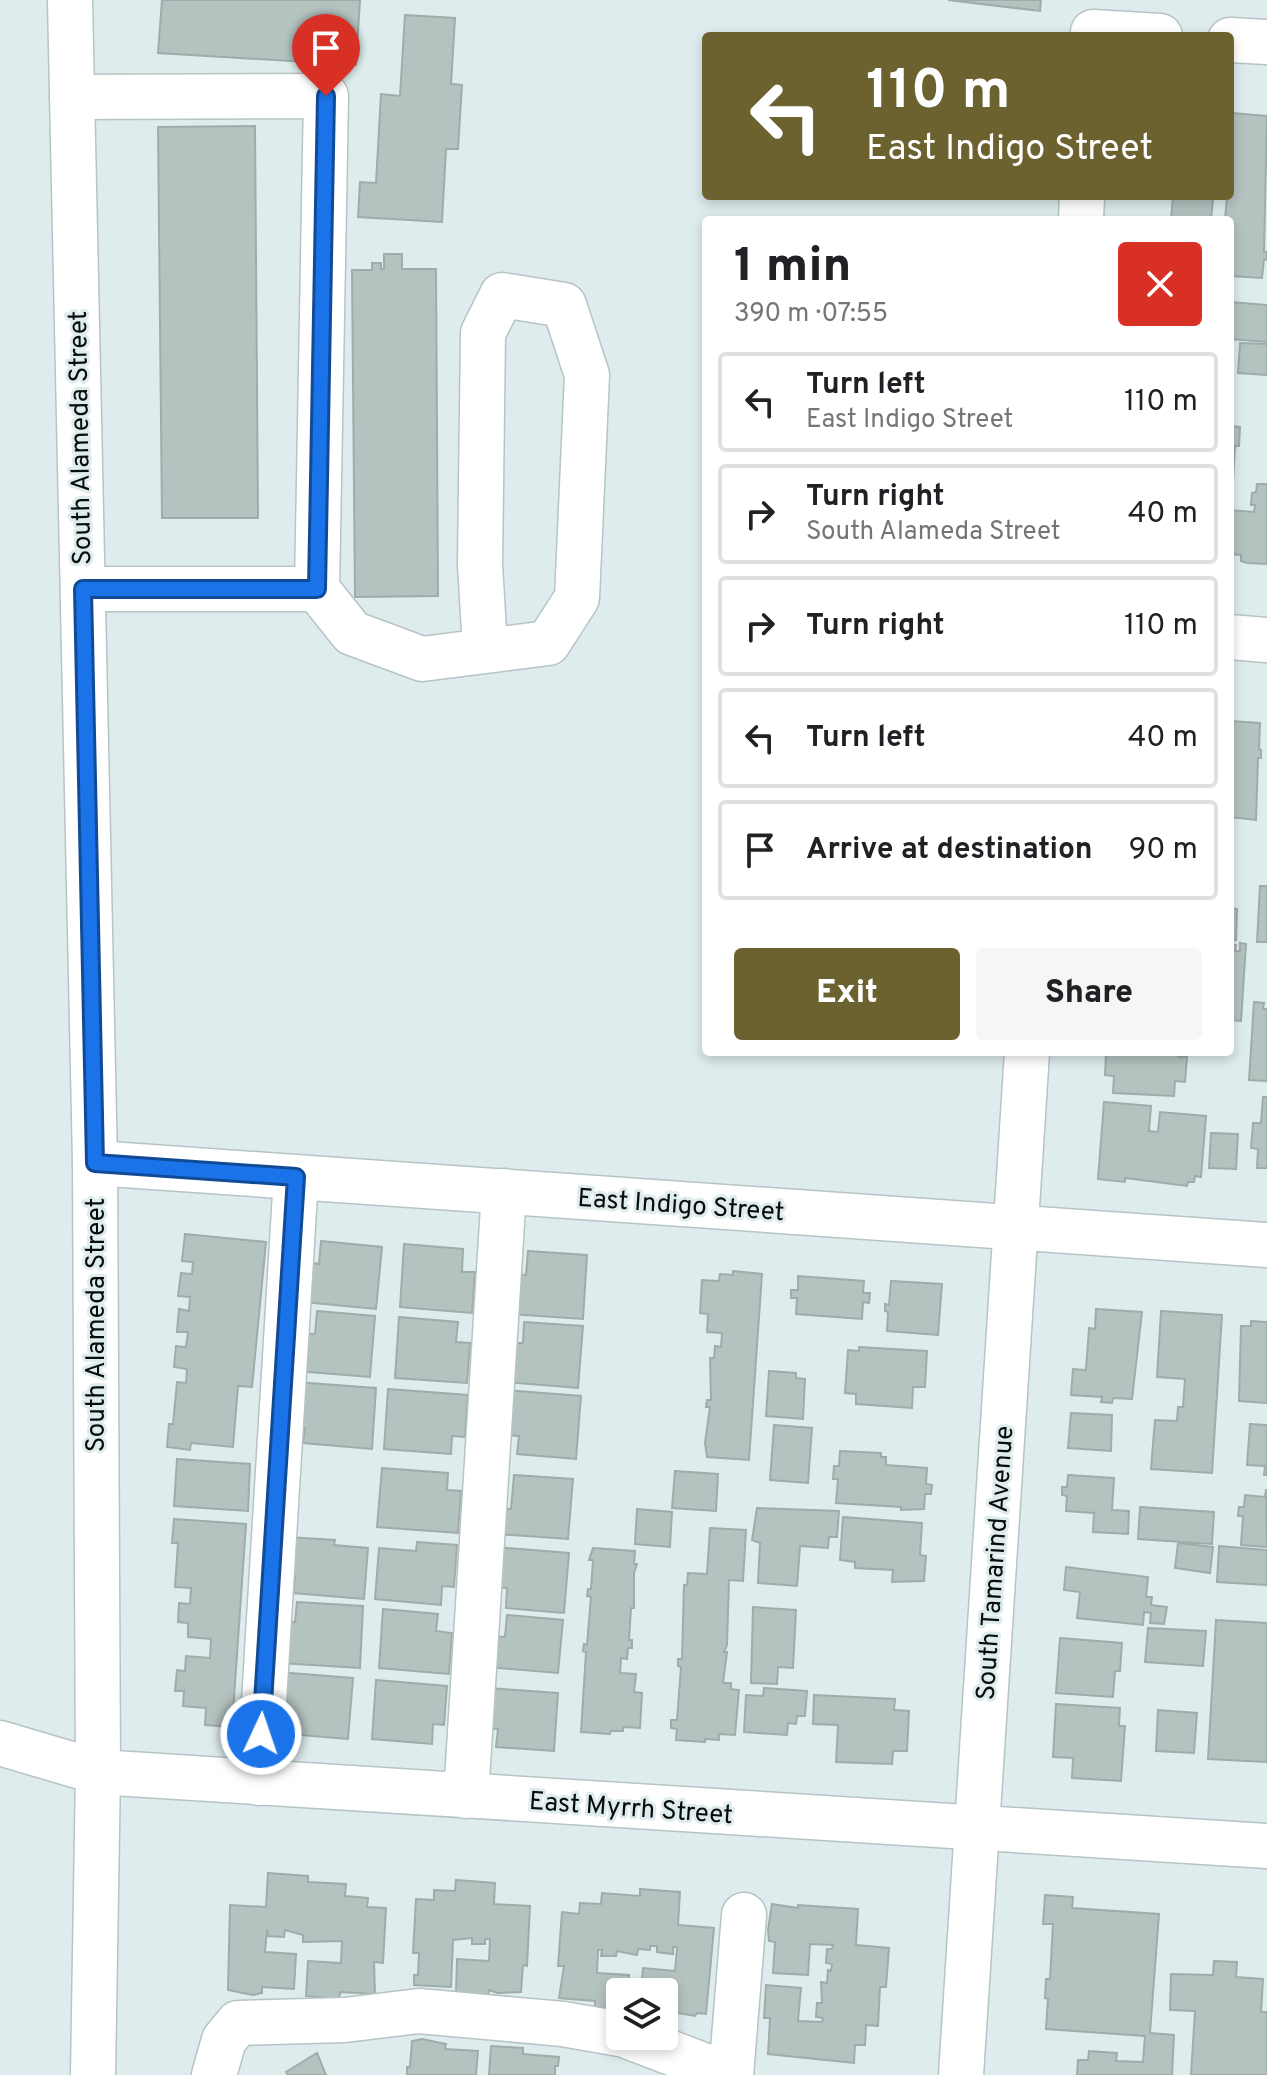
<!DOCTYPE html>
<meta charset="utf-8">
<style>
body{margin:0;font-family:Overpass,sans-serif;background:#f6f6f6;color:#202124;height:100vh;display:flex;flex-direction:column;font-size:30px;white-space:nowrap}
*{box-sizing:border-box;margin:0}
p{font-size:26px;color:#757577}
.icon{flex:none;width:44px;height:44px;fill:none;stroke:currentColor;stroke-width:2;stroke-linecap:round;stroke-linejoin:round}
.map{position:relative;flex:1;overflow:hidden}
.sheet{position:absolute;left:702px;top:216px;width:532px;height:840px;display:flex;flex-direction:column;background:#fff;border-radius:8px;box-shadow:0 4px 12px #0003}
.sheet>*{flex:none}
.banner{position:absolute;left:702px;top:32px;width:532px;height:168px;border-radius:8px;box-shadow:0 4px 12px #0003;background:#6b622f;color:#fff;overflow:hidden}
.fabs{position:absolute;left:606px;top:1978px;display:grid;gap:16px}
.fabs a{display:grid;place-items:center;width:72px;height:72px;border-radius:8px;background:#fff;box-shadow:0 4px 12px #0003;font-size:40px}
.pin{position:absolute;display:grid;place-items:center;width:68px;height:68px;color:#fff;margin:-82px -34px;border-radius:50% 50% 50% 0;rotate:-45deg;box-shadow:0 0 8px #0007}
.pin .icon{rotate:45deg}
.me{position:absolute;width:88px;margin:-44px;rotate:3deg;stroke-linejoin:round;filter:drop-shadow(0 0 6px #0008)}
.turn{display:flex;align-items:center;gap:28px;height:168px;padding:0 32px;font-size:36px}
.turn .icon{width:104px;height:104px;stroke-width:2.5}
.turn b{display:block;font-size:56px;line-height:68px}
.round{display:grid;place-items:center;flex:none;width:84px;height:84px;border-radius:8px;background:#f6f6f6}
.overview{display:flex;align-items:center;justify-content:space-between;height:136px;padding:0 32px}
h1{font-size:48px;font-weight:800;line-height:60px}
.cta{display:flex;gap:16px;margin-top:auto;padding:16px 32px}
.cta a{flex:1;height:92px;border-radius:8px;background:#6b622f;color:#fff;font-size:32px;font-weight:800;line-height:92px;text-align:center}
.cta a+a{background:#f6f6f6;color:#202124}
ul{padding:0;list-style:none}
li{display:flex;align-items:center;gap:24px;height:100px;margin:0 16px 12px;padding:0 16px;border:4px solid #e0e0e0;border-radius:8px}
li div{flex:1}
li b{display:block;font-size:30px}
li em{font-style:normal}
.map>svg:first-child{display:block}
.building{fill:#b5c3c0;stroke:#9facaa;stroke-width:2}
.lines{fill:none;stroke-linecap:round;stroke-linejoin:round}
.minor-casing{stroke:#b6c4c5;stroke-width:47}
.major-casing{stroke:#b6c4c5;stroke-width:47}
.minor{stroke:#fff;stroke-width:44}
.major{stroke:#fff;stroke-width:44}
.route-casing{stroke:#114b97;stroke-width:20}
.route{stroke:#1a73e8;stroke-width:14}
.labels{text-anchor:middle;stroke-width:6;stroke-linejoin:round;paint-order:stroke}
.street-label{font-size:26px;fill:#080c0d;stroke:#deeced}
</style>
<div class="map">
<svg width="1267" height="2075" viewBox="0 0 1267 2075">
<rect width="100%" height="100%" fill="#deeced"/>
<path class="building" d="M162 0H360L356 65 158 53Z
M948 0H1041L1040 11Z
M405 15 455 18 451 84 462 85 458 149H446L442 222 358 217 360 182 376 183 381 94 400 96Z
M1232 113 1267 116 1264 252H1267V260L1264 259 1262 278 1230 276V220H1225L1227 196H1230Z
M255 126 258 518H162L158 127Z
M1173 196 1213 199 1211 220H1171Z
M384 254H402V269H436L438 596 355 597 352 270H372V263H381V269H384Z
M1230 302 1267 305V342L1230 339Z
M1240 343 1267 344V375L1238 373Z
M1230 426 1240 427 1239 446H1235L1233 480H1230Z
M1257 484H1267V564L1247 563 1241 561V555L1230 554V510L1254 512 1255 505H1251L1252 493 1256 492Z
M1230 721 1260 723 1259 749 1261 750V758H1258L1256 820 1230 817Z
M1260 886H1267V942H1257Z
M1230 908 1237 909 1236 940H1230Z
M1240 943 1246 944 1241 1021 1230 1020V944L1236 945 1235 951H1240Z
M1254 1002 1264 1003 1263 1009H1267V1081L1249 1080Z
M1106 1052H1178V1057H1187L1185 1082 1175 1081 1174 1096 1113 1093 1114 1076 1105 1075Z
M1263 1097H1267V1168H1257L1258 1149 1251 1148 1253 1123H1261Z
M1104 1102 1151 1106 1149 1131 1158 1132 1160 1112 1206 1116 1201 1177 1195 1176 1194 1182H1188L1187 1186 1125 1178V1182L1098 1179Z
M1211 1133 1238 1134 1236 1169 1209 1168Z
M185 1234 266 1242 252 1387 238 1386 233 1447 191 1443 190 1450 167 1447 169 1424H173L177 1382 186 1383 187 1369 174 1367 176 1346 186 1347 188 1332H177L179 1309 189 1311 190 1297 178 1296 181 1273 192 1274 193 1262 182 1261Z
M321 1241 382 1247 376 1309 304 1302 308 1262 319 1264Z
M404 1244 463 1249 462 1272H475L472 1313 400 1307Z
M528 1251 587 1255 583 1319 510 1314 513 1274 526 1275Z
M733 1271 762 1274 749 1460 707 1457 705 1443 710 1407H706L707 1400H711L710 1358H714L715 1346 721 1347 722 1333 707 1332 708 1314 700 1313 702 1280 719 1281 720 1274 733 1275Z
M798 1276 864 1281 863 1293H870L869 1303 863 1302 862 1319 796 1314 797 1298H791V1290H798Z
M891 1281 942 1284 938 1335 887 1331 888 1312 885 1311V1304L889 1305Z
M1096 1309 1142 1312 1132 1399 1113 1398 1112 1403 1101 1402 1102 1397 1071 1395 1073 1369 1086 1370 1089 1328 1095 1329Z
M317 1311 375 1316 370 1377 297 1371 300 1333 315 1334Z
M1161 1311 1222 1315 1212 1473 1151 1469 1155 1420 1177 1421 1178 1407H1183L1185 1379 1157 1377Z
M399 1317 458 1322 456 1342 470 1343 467 1383 395 1378Z
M1251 1321 1267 1322V1403L1239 1401 1241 1326H1251Z
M524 1322 583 1326 578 1388 505 1382 508 1343H523Z
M859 1347 927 1351 925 1387H913L912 1408 856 1404V1394L845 1393 848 1350 859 1351Z
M769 1371 796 1373V1378L805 1379 803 1419 766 1416Z
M295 1382 376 1388 372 1449 303 1443 305 1428 292 1427Z
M388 1389 468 1395 465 1437 452 1436 451 1454 384 1449Z
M505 1390 581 1396 576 1459 517 1454 519 1436 502 1435Z
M1071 1413 1112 1415 1111 1451 1068 1448Z
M1250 1424 1267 1425V1475H1264L1265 1466 1247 1465Z
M774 1425 812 1428 808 1483 770 1480Z
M840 1451 881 1453V1457H886V1465L927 1468 926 1484 932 1485 931 1494H925L924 1509 901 1510V1507L836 1503 838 1479H833L834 1466H839Z
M177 1459 250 1464 248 1511 174 1506Z
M382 1468 448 1473 447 1490 461 1491 458 1533 377 1527Z
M675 1471 718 1474 716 1511 672 1508Z
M514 1475 573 1479 568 1539 496 1534 499 1508 511 1509Z
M1068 1475 1114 1478 1112 1510 1129 1511 1128 1534 1093 1532 1094 1513 1066 1511 1067 1496 1062 1495V1487H1067Z
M1266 1489 1267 1547 1241 1545 1243 1516H1238L1239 1507H1244L1245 1495 1265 1497Z
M1140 1507 1214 1512 1212 1544 1138 1539Z
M757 1508 839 1511 837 1537H829L828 1548 800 1546 797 1586 758 1583 760 1543 752 1540Z
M637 1509 672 1512 670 1547 635 1544Z
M843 1517 922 1523 920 1555 926 1556 924 1581 892 1582 893 1570 855 1568V1562L840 1560Z
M174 1519 246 1524 232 1727 205 1725 206 1708 183 1706 184 1691H175L177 1670 185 1671 186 1656 210 1658 211 1639 188 1637V1623L178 1622 179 1603 190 1604 191 1588 175 1587 178 1543H172Z
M710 1528 746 1530 743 1581 729 1580 727 1645 724 1652H727L723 1683H731V1689L739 1690 735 1735 719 1734V1740L705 1739V1742L676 1740 677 1729 671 1728V1720H677L681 1667 678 1666V1659H682L684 1585H687L688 1573 707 1574Z
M286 1537 335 1540 334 1545 368 1548 364 1599 293 1593 295 1577 283 1576Z
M417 1542 457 1545 454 1587 442 1586 441 1605 375 1599 379 1548 416 1551Z
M1178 1543 1213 1547 1210 1573 1175 1568Z
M1219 1546 1267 1550V1585L1217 1582Z
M495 1547 569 1553 564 1613 506 1608 507 1588 492 1587Z
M593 1548 635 1551 634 1564H637L634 1573V1608H631L629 1640H632V1648H628L627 1659 621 1658 620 1673 636 1674 634 1692 642 1693 640 1728 623 1727V1731H611L610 1734 581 1732 586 1652 583 1651 584 1644 587 1645 591 1597 587 1596 588 1589H591L593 1560H589Z
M1066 1567 1148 1577 1146 1597H1152L1151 1605 1167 1607 1164 1624 1150 1623 1151 1613 1144 1612 1143 1625 1077 1618 1080 1592 1064 1590Z
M297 1602 363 1606 360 1668 280 1663 282 1622H295Z
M753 1607 796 1610 793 1668 778 1667 777 1684 751 1683Z
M383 1609 438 1614 436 1631 452 1633 449 1674 379 1668Z
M507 1615 563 1620 558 1673 488 1667 491 1636 505 1637Z
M1216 1620 1267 1623V1762L1208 1759Z
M1148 1628 1206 1631 1203 1666 1145 1662Z
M1060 1638 1122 1643 1120 1671H1115L1113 1697 1056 1693Z
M278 1672 353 1678 348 1739 289 1734 290 1714 275 1712Z
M376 1680 447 1686 444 1725 433 1724 432 1744 372 1739Z
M488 1688 558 1693 554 1751 496 1747 498 1729 485 1728Z
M764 1688 807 1691 805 1716H797L796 1724 788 1723 787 1735 744 1732 746 1695 763 1696Z
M814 1695 895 1699 894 1710 909 1711 907 1751H893L892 1764 836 1762 838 1725 813 1724Z
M1056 1704 1120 1708 1119 1726H1125L1121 1781 1072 1778 1073 1758 1053 1757Z
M1158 1710 1197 1713 1194 1753 1156 1751Z
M268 1873 308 1876V1882L346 1884 345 1896 368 1898 367 1907 386 1908 383 1963 374 1962 375 1994 340 1992 339 1999 306 1996 308 1961 341 1963 342 1941 303 1942V1935L285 1930 284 1937 268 1936 267 1929 265 1952 296 1954 294 1989 262 1987V1993L253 1995 228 1990 230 1905 266 1907Z
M456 1880 495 1883 494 1904 530 1906 527 1966 523 1965 521 1992 498 1993 489 1990 488 1996 456 1995 457 1959 489 1961 490 1939H485V1944H472V1938L453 1940 451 1987 414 1985V1975H418L419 1953H413L416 1899 434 1900V1890L455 1891Z
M640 1889 680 1892 678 1925 714 1928 706 2014 697 2013 695 2016 672 2012V2006L664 2005V1992H641L643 1968 675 1971 677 1947H673V1954L657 1952V1946H650V1950L638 1949 637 1955 617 1951 616 1956H601L602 1950H598L597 1973 629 1975 628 1992H620V2009L595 2007V2001L559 1998 564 1966H558L562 1912 579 1914 580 1903 601 1904 602 1893 640 1896Z
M1045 1895 1073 1897 1072 1908 1159 1914 1150 2033 1174 2035 1172 2075H1077L1078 2060H1088L1089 2051 1117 2053 1116 2061 1143 2062 1145 2036 1046 2029 1048 1999 1045 1998 1046 1979H1050L1053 1924H1043Z
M772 1904 798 1908V1905L858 1909 856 1945 889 1948 886 1987H880L878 2026 866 2025 865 2045H855L854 2063 768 2054 770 2018H764L766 1985 801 1988 798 2021 822 2022 823 2018 816 2017 817 2003H822L821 1982 827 1983 828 1970 831 1971 832 1964 826 1963 827 1949H832L833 1945 810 1944 808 1975 773 1973 775 1942 769 1941 768 1930Z
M1214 1961 1237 1962 1236 1977 1263 1979 1261 2012H1267V2075H1191L1195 2011 1170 2010 1171 1974 1213 1975Z
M422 2039 446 2044 445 2049 478 2051 476 2075H407V2067H410L412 2041Z
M491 2046 523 2048V2054L559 2057 558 2066H555V2075H489Z
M317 2053 326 2075H288L286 2072Z"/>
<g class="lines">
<defs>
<path id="minor" d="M1093 32 1160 36
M1230 40 1267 42
M72 97 326 96 317 589H83
M1081 220 1082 196
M317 589 352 633 422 659 548 643 577 598 587 375 564 305 502 295 483 333 480 564 485 649
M1230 637 1267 640
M95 1163 1267 1245
M0 1743 98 1772 1267 1846
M259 1783 296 1177
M466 1796 504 1191
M627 2036 729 2075
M214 2075 224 2040 238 2023 345 2020 419 2011 563 2024 620 2034
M731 2075 744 1915
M961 2075 1027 1052"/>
<path id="major" d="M70 0 95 1163 98 1772 93 2075"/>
</defs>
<use href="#minor" class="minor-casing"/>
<use href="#major" class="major-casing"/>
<use href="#minor" class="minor"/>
<use href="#major" class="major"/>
</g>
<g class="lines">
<defs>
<path id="route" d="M261 1734 296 1177 95 1163 83 589H317L326 96"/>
</defs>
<use href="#route" class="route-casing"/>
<use href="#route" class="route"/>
</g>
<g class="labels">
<g class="street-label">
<text transform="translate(79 438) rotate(-91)" y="9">South Alameda Street</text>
<text transform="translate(681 1204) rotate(4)" y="9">East Indigo Street</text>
<text transform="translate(95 1325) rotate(-90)" y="9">South Alameda Street</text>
<text transform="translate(994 1563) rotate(-86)" y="9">South Tamarind Avenue</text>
<text transform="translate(631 1807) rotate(4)" y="9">East Myrrh Street</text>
</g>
</g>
</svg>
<div class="fabs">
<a><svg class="icon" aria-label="layers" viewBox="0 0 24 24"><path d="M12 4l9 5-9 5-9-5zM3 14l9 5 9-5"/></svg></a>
</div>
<div class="pin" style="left:326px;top:96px;background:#d93025"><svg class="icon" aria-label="arrive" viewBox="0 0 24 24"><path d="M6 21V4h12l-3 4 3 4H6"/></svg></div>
<svg class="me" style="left:261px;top:1734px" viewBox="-20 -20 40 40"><circle r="17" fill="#1a73e8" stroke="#fff" stroke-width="3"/><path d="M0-11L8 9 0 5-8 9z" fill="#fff"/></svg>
<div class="banner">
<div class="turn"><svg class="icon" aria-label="left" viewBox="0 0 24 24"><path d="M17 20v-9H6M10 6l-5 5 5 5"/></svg><div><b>110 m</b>East Indigo Street</div></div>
</div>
<section class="sheet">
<div class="overview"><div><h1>1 min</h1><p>390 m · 07:55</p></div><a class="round" style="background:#d93025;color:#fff"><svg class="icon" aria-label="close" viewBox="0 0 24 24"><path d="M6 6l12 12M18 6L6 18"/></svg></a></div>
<ul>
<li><svg class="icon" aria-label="left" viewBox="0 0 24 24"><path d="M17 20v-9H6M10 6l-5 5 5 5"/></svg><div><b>Turn left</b><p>East Indigo Street</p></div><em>110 m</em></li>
<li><svg class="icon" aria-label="right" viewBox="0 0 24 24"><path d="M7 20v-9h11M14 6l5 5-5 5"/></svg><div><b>Turn right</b><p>South Alameda Street</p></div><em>40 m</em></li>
<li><svg class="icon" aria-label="right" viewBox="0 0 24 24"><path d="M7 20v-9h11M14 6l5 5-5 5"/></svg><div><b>Turn right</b></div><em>110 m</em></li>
<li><svg class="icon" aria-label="left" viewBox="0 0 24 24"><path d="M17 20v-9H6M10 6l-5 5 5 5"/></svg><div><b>Turn left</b></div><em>40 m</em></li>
<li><svg class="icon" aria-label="arrive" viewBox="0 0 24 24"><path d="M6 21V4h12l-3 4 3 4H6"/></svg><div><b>Arrive at destination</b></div><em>90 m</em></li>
</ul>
<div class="cta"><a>Exit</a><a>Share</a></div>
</section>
</div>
